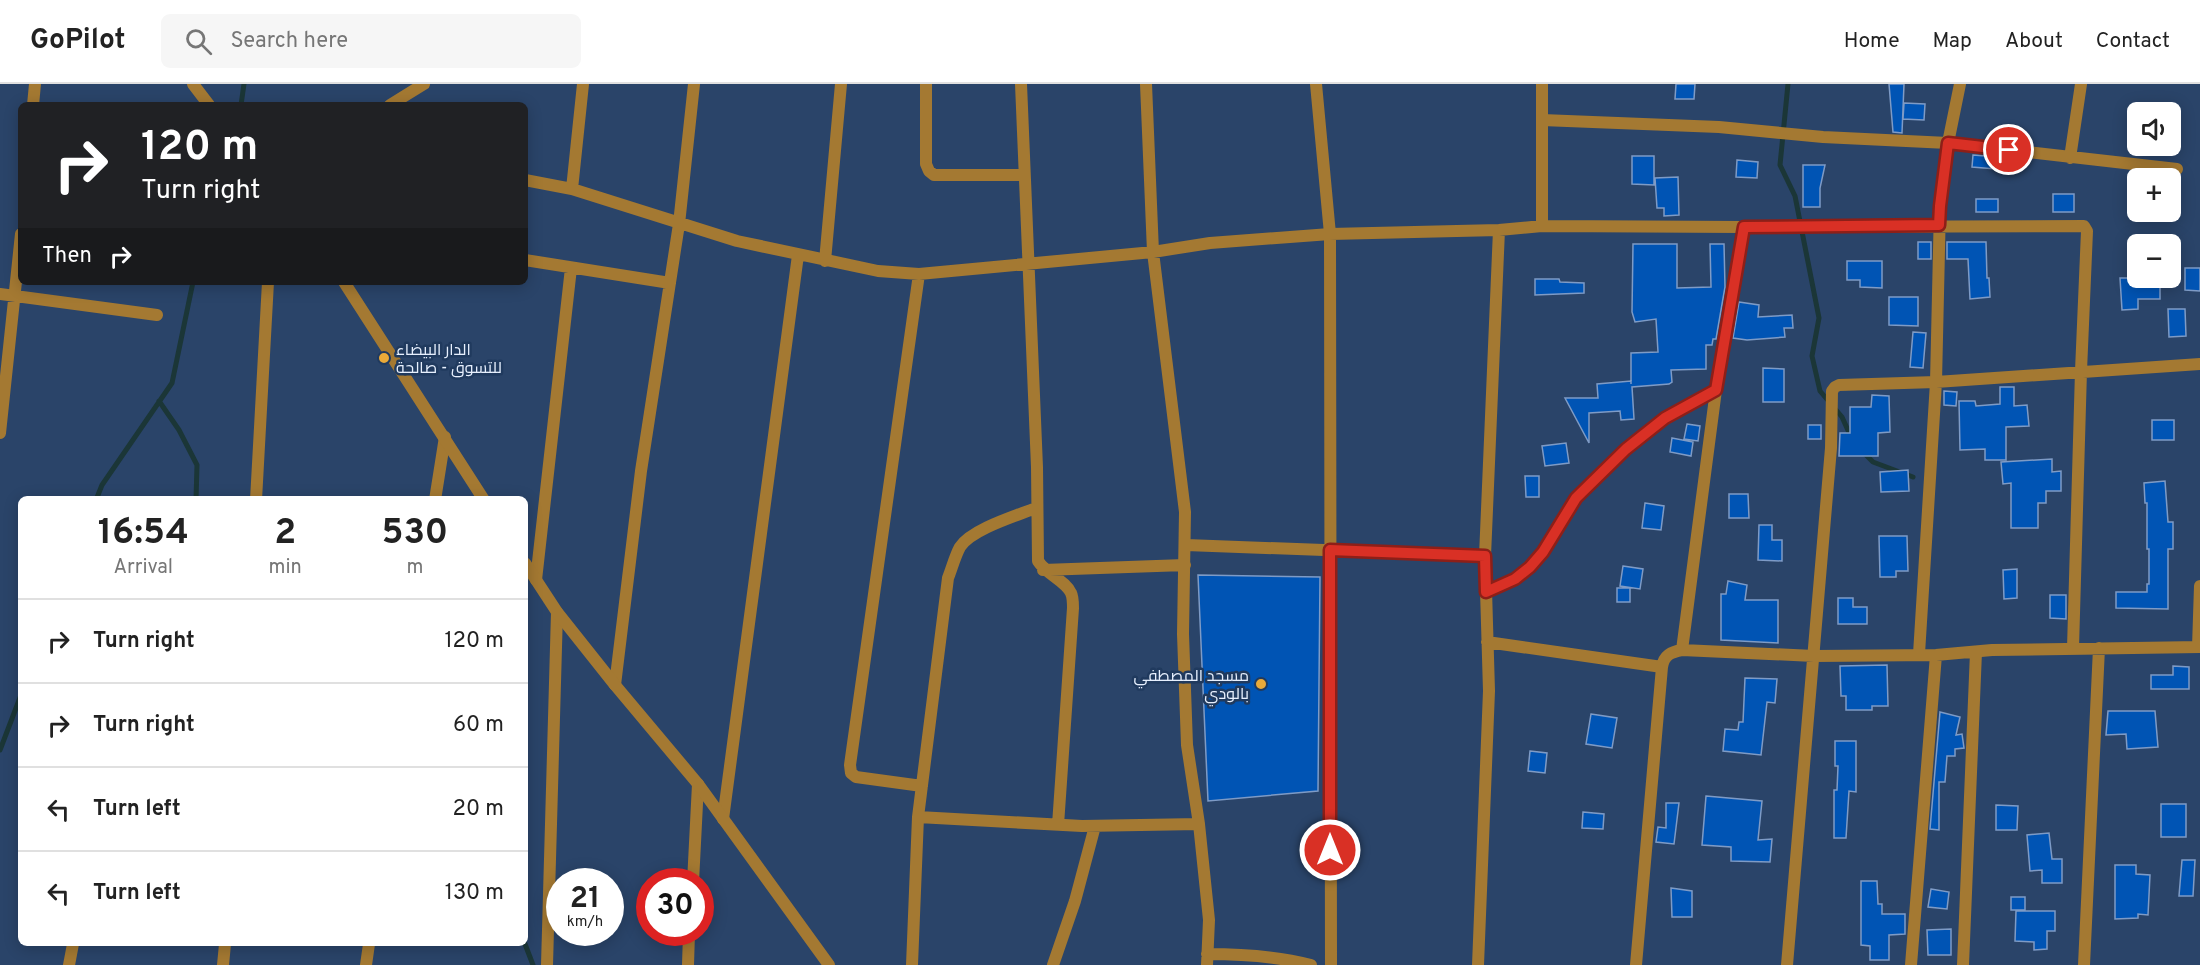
<!DOCTYPE html>
<meta charset="utf-8">
<style>
body{margin:0;font-family:Overpass,Cairo,sans-serif;background:#f6f6f6;color:#222;height:100vh;display:flex;flex-direction:column;font-size:22px;white-space:nowrap}
*{box-sizing:border-box;margin:0}
p{font-size:20px;color:#767676}
.icon{flex:none;width:33px;height:33px;fill:none;stroke:currentColor;stroke-width:2;stroke-linecap:round;stroke-linejoin:round}
.map{position:relative;flex:1;overflow:hidden}
.drawer{position:absolute;left:18px;top:412px;width:510px;height:450px;display:flex;flex-direction:column;background:#fff;border-radius:9px;box-shadow:0 3px 15px #0003}
.drawer>*{flex:none}
.banner{position:absolute;left:18px;top:18px;width:510px;height:183px;border-radius:9px;box-shadow:0 3px 15px #0003;background:#202124;color:#fff;overflow:hidden}
.controls{position:absolute;left:2127px;top:18px;display:grid;gap:12px}
.controls a{display:grid;place-items:center;width:54px;height:54px;border-radius:9px;background:#fff;box-shadow:0 3px 15px #0003;font-size:30px}
.speed{position:absolute;left:546px;top:784px;display:flex;gap:12px;font-size:30px;font-weight:700;text-align:center}
.speed>*{display:grid;place-content:center;width:78px;height:78px;border-radius:50%;background:#fff;box-shadow:0 3px 15px #0003;line-height:1}
.speed small{font-size:15px;font-weight:400}
.speed .limit{border:9px solid #d22;background:#fff;color:#111}
.pin{position:absolute;display:grid;place-items:center;width:51px;height:51px;color:#fff;margin:-26px;border:3px solid #fff;border-radius:50%;box-shadow:0 2px 6px #0007}
.me{position:absolute;width:66px;margin:-33px;rotate:0deg;stroke-linejoin:round;filter:drop-shadow(0 0 4px #0008)}
.turn{display:flex;align-items:center;gap:21px;height:126px;padding:0 24px;font-size:27px}
.turn .icon{width:78px;height:78px;stroke-width:2.5}
.turn b{display:block;font-size:42px;line-height:51px}
.then{display:flex;align-items:center;height:57px;padding:0 24px;background:#0003;gap:12px;font-size:22px}
.eta{display:flex;justify-content:space-evenly;align-items:center;height:102px;text-align:center}
.eta b{font-size:36px;font-weight:700;line-height:42px}
ul{padding:0;list-style:none}
li{display:flex;align-items:center;gap:18px;height:84px;padding:0 24px;border-top:2px solid #e0e0e0}
li div{flex:1}
li b{display:block;font-size:22px}
li em{font-style:normal}
header{display:flex;align-items:center;gap:36px;box-sizing:border-box;height:84px;padding:0 30px;background:#fff;border-bottom:2px solid #e0e0e0}
header strong{font-size:28px}
nav{display:flex;gap:33px;margin-inline-start:auto;font-size:21px}
.search{width:420px;height:54px;background:#f6f6f6;display:flex;align-items:center;gap:15px;box-sizing:border-box;padding:0 21px;border-radius:9px;color:#767676;font-size:22px}
.map>svg:first-child{display:block}
.lines{fill:none;stroke-linecap:round;stroke-linejoin:round}
.stream{stroke:#1b3637;stroke-width:5}
.building{fill:#0054b4;stroke:#7e9bc6;stroke-width:1.5}
.minor{stroke:#a47932;stroke-width:12}
.tertiary{stroke:#a47932;stroke-width:12}
.route-casing{stroke:#8d1f18;stroke-width:15}
.route{stroke:#d93025;stroke-width:10}
.poi-dot{fill:#eaaa39;stroke:#203a5e;stroke-width:2}
.labels{text-anchor:middle;stroke-width:5;stroke-linejoin:round;paint-order:stroke}
.poi-label{font-size:16px;fill:#e7f0fe;stroke:#203a5e;text-anchor:start}
</style>
<header>
<strong>GoPilot</strong>
<div class="search"><svg class="icon" aria-label="search" viewBox="0 0 24 24"><circle cx="10" cy="10" r="6"/><path d="M15 15l6 6"/></svg>Search here</div>
<nav><a>Home</a><a>Map</a><a>About</a><a>Contact</a></nav>
</header>
<div class="map">
<svg width="2200" height="881" viewBox="0 0 2200 881">
<rect width="100%" height="100%" fill="#2a4469"/>
<g class="lines">
<path class="stream" d="M1788 0 1780 81 1795 112 1819 234 1812 272 1820 307 1842 333 1851 353
M241 21 244 0
M159 317 179 346 197 381 196 416
M1862 367 1873 378 1913 393
M96 416 102 401 172 299 193 198
M0 666 21 611
M525 860 533 881"/>
</g>
<path class="building" d="M1676 0H1695L1694 15H1675Z
M1889 0H1904L1902 49 1893 48Z
M1904 19 1925 20 1924 36 1903 35Z
M1973 71 1997 73 1996 85 1972 83Z
M1632 72H1654V101L1632 100Z
M1737 76 1758 78 1757 94 1736 93Z
M1803 81H1825L1820 104V123H1803Z
M1678 93 1679 131 1664 132V124H1657L1655 94Z
M2053 110H2074V128H2053Z
M1976 115H1998V128H1976Z
M1918 158H1931V175H1918Z
M1947 158H1986L1987 194H1989L1990 213 1970 215 1968 175H1947Z
M1633 160H1677V204L1711 203 1710 160H1724L1725 203 1716 255H1713L1712 261H1706V285L1671 286 1672 298 1669 300 1632 303 1634 335 1621 336 1620 327 1589 329V359L1565 314H1598L1597 300 1631 297V300V269L1658 268 1656 235 1635 238 1632 228Z
M1847 177H1882V204L1860 203V196H1847Z
M2185 184H2200V207L2185 206Z
M2120 194H2160V215H2138V225L2122 226Z
M1535 195H1559L1560 198 1584 199V209L1535 211Z
M1889 213H1918V242L1889 241Z
M1739 218 1759 221 1758 233 1792 231 1793 244H1784L1785 253 1747 256 1733 254Z
M2168 225H2185L2186 252 2169 253Z
M1913 248 1926 249 1923 284 1910 283Z
M1763 284 1784 285V318H1763Z
M2000 303H2014V322L2027 321 2029 342 2006 343V376H1985V365L1960 366 1959 317H1975L1976 322 2000 320Z
M1944 307 1957 308 1956 322 1944 321Z
M1872 311 1889 312 1890 348 1878 349V372H1839L1840 349H1850V323H1871Z
M2152 336H2174V356H2152Z
M1687 340 1700 342 1698 357 1684 355Z
M1808 341H1821V355H1808Z
M1672 354 1693 358 1691 372 1670 368Z
M1566 359 1569 379 1545 382 1542 362Z
M2052 375V388L2061 387V407H2046V419H2038V444H2011V399L2003 400 2001 378Z
M1908 386 1909 407 1881 408 1880 388Z
M1525 392H1539V413H1526Z
M2165 397 2168 438H2173V465H2168V525L2116 524V508H2147V500H2149V465H2147V419H2145L2144 399Z
M1729 410H1748L1749 434H1729Z
M1645 419 1664 422 1661 446 1642 444Z
M1759 441H1772V456H1782V477L1758 476Z
M1879 452H1907L1908 487H1896V493H1880Z
M1623 482 1643 485 1640 505 1620 502Z
M2017 485V514L2004 515 2003 486Z
M1198 491 1320 493 1318 707 1208 717Z
M1728 497 1747 501 1745 516H1778V559L1721 556V510H1726Z
M1617 504H1630V518H1617Z
M2050 511H2066V535L2050 534Z
M1838 514H1853V523H1867V540H1838Z
M1887 581 1888 622H1872V626H1846V612H1841L1840 582Z
M2173 582 2189 583V605H2151V591H2173Z
M1745 594 1777 595 1775 619 1767 618 1761 671 1723 667 1725 645 1738 646 1739 638H1743Z
M2108 627H2155L2158 663 2127 665 2126 650 2106 651Z
M1940 628 1960 633 1956 651 1962 650 1964 664 1955 665V672H1947L1945 698H1939V746L1930 745Z
M1591 630 1617 634 1612 664 1586 660Z
M1835 657H1856V708L1849 707 1846 754H1834V706H1837L1838 682H1835Z
M1530 667 1547 669 1545 689 1528 687Z
M1706 712 1762 717 1758 756 1772 755 1770 778 1731 777V763L1702 761Z
M1666 719H1679L1674 760 1656 758 1658 743 1666 744Z
M2161 720H2186V753H2161Z
M1996 721 2018 722 2017 746H1996Z
M1583 728 1604 730 1603 745 1582 744Z
M2049 749 2052 775H2062V799H2042V786L2030 787 2027 751Z
M2182 776H2195L2193 812H2179Z
M2115 781H2136V790L2150 791 2148 831 2138 830V834L2115 835Z
M1861 797H1877L1878 820H1882V830H1905V850L1889 851V876H1870V862L1861 861Z
M1671 804 1692 807V833H1672Z
M1931 805 1949 808 1947 825 1928 823Z
M2011 813H2025V826H2011Z
M2016 827H2055V847H2047V865L2034 866V858L2015 857Z
M1951 845V871H1928L1927 846Z"/>
<g class="lines">
<path class="minor" d="M926 0V80L929 87 934 91H1024
M1021 0 1037 383 1038 477C1046 490 1066 497 1071 509 1073 513 1073 520 1073 524L1058 741
M1146 0 1153 168 1185 428 1183 550 1187 661 1199 740 1209 836 1207 881
M1316 0 1330 150 1331 881
M1542 0V142
M33 21 35 0
M390 21 424 0
M1542 36 1719 43 1823 53 1948 59 2177 85
M2070 74 2081 0
M525 96 572 105 737 157 878 187 919 190 1153 168 1210 159 1330 150 1499 146 1542 142 1744 143 2084 142 2087 147 2081 287 2073 564
M572 105 583 0
M525 176 670 199
M825 177 841 0
M919 190 850 681 851 689 856 693 922 702
M0 210 157 231
M0 349 21 150
M256 416 268 198
M435 416 445 353
M1186 461 1485 472
M1043 486 1185 481
M536 496 571 184
M1486 508 1515 495 1530 483 1543 468 1576 414 1626 365 1665 335 1716 306
M1487 558 1662 583
M2198 563 2200 502
M1682 566 1716 306 1744 143
M1919 570 1936 298 1940 122 1948 59 1960 0
M615 601 641 387 679 140 694 0
M918 733 1082 742 1199 740
M723 735 798 171
M693 798 698 700
M1207 870C1243 870 1276 872 1311 881
M69 881 73 860
M223 881 225 860
M366 881 369 860
M547 881 557 528
M688 881 689 849
M912 881 918 733 948 494C952 484 955 472 960 463 972 445 1016 432 1036 424
M1053 881 1075 817 1095 742
M1478 881 1489 607 1485 472 1499 146
M1636 881 1662 583C1664 571 1671 568 1682 566L1814 572 1936 571 1992 566 2200 563
M1787 881 1831 364 1832 307 1835 303 1839 301 1936 298 2200 280
M1911 881 1936 571
M1963 881 1976 568
M2084 881 2099 564"/>
<path class="tertiary" d="M193 0 209 21
M344 198 484 416
M525 479 557 528 615 601 698 700 829 881"/>
</g>
<g class="lines">
<defs>
<path id="route" d="M1330 766V466L1485 472 1486 508 1515 495 1530 483 1543 468 1576 414 1626 365 1665 334 1716 306 1744 143 1939 141 1940 122 1948 59 2009 66"/>
</defs>
<use href="#route" class="route-casing"/>
<use href="#route" class="route"/>
</g>
<g class="poi-dot">
<circle cx="384" cy="274" r="6"/>
<circle cx="1261" cy="600" r="6"/>
</g>
<g class="labels">
<g class="poi-label">
<text x="396" y="271">الدار البيضاء<tspan x="396" dy="18">للتسوق - صالحة</tspan></text>
<text x="1249" y="597" text-anchor="end">مسجد المصطفي<tspan x="1249" dy="18">بالودي</tspan></text>
</g>
</g>
</svg>
<div class="controls">
<a><svg class="icon" aria-label="sound" viewBox="0 0 24 24"><path d="M4 9h4l5-4v14l-5-4H4zM17 9q2 3 0 6"/></svg></a>
<a>+</a>
<a>−</a>
</div>
<div class="speed"><div>21<small>km/h</small></div><div class="limit">30</div></div>
<div class="pin" style="left:2009px;top:66px;background:#d93025"><svg class="icon" aria-label="arrive" viewBox="0 0 24 24"><path d="M6 21V4h12l-3 4 3 4H6"/></svg></div>
<svg class="me" style="left:1330px;top:766px" viewBox="-20 -20 40 40"><circle r="17" fill="#d93025" stroke="#fff" stroke-width="3"/><path d="M0-11L8 9 0 5-8 9z" fill="#fff"/></svg>
<div class="banner">
<div class="turn"><svg class="icon" aria-label="right" viewBox="0 0 24 24"><path d="M7 20v-9h11M14 6l5 5-5 5"/></svg><div><b>120 m</b>Turn right</div></div>
<div class="then">Then<svg class="icon" aria-label="right" viewBox="0 0 24 24"><path d="M7 20v-9h11M14 6l5 5-5 5"/></svg></div>
</div>
<section class="drawer">
<div class="eta">
<div><b>16:54</b><p>Arrival</p></div>
<div><b>2</b><p>min</p></div>
<div><b>530</b><p>m</p></div>
</div>
<ul>
<li><svg class="icon" aria-label="right" viewBox="0 0 24 24"><path d="M7 20v-9h11M14 6l5 5-5 5"/></svg><div><b>Turn right</b></div><em>120 m</em></li>
<li><svg class="icon" aria-label="right" viewBox="0 0 24 24"><path d="M7 20v-9h11M14 6l5 5-5 5"/></svg><div><b>Turn right</b></div><em>60 m</em></li>
<li><svg class="icon" aria-label="left" viewBox="0 0 24 24"><path d="M17 20v-9H6M10 6l-5 5 5 5"/></svg><div><b>Turn left</b></div><em>20 m</em></li>
<li><svg class="icon" aria-label="left" viewBox="0 0 24 24"><path d="M17 20v-9H6M10 6l-5 5 5 5"/></svg><div><b>Turn left</b></div><em>130 m</em></li>
</ul>
</section>
</div>
